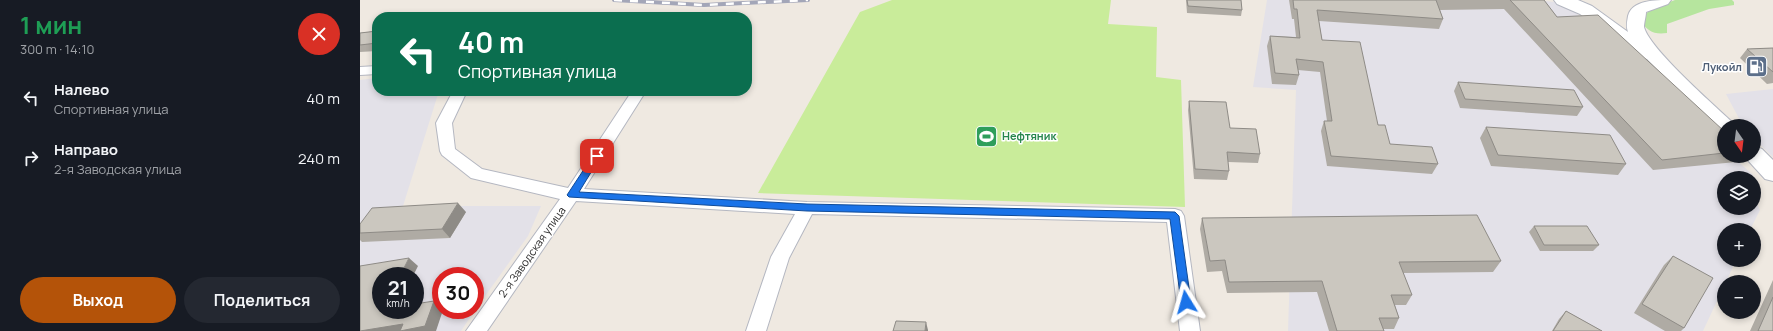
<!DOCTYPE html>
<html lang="ru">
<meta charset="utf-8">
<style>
body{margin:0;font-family:Manrope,sans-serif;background:#242831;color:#f1f3f6;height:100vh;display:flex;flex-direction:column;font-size:15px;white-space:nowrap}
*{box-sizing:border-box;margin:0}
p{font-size:13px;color:#9ea1a6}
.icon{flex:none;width:22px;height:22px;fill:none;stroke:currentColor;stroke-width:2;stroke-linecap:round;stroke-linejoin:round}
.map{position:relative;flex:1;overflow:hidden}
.details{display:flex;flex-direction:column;background:#171b24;width:360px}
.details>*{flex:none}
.top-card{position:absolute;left:12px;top:12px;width:380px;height:84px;border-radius:16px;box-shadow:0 2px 6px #0003;background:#0b6e4f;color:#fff;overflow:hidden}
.needle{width:26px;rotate:166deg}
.fabs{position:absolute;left:1357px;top:119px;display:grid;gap:8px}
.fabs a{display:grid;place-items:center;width:44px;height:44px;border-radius:50%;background:#171b24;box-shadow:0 2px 6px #0003;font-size:20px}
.speed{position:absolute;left:12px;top:267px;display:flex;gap:8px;font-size:20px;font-weight:700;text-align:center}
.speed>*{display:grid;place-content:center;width:52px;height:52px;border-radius:50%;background:#171b24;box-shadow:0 2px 6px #0003;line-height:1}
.speed small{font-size:10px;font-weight:400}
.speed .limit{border:6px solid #d22;background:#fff;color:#111}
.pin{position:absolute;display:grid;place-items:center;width:34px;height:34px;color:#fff;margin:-17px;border-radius:8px;box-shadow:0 2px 6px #0006}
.me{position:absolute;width:44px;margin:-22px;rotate:352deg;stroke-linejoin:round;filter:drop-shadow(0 0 3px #0008)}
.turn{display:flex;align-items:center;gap:14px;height:84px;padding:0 20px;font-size:18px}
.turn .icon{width:52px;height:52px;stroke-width:2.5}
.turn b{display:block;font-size:28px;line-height:34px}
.round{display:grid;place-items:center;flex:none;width:42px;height:42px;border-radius:21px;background:#242831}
.headline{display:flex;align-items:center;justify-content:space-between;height:68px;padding:0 20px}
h1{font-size:24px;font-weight:700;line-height:30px;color:#1e9e55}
.cta{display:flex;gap:8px;margin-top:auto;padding:8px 20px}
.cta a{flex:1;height:46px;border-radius:24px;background:#b45309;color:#fff;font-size:16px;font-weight:700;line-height:46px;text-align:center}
.cta a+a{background:#242831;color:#f1f3f6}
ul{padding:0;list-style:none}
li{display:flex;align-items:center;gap:12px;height:60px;padding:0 20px}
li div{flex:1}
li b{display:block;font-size:15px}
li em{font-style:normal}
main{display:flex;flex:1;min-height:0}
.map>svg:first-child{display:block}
.industrial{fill:#e3e1e8;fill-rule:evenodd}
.green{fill:#b6e59e}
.pitch{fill:#c9ec9a}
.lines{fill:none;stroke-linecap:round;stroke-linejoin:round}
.minor-casing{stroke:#b4b7c1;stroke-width:2}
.secondary-casing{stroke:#b4b7c1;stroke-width:2}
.minor{fill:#fff;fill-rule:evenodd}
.secondary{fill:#fff;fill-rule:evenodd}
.rail-casing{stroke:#a3a6b8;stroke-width:4}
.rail{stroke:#fff;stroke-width:2.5;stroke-dasharray:8;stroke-linecap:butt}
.wall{fill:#afaba4}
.shaded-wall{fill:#8e8b86}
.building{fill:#cbc7bf;stroke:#8e8b86}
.route{fill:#1a73e8;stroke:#114b97}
.labels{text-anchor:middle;stroke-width:3;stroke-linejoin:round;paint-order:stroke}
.service-label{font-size:11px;font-weight:bold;fill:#4e5e75;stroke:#fff;text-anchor:end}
.leisure-label{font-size:11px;font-weight:bold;fill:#27864d;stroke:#fff;text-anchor:start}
.street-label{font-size:11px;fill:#2e2e2e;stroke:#fff}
</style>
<main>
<section class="details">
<div class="headline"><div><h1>1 мин</h1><p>300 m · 14:10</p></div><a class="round" style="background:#d93025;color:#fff"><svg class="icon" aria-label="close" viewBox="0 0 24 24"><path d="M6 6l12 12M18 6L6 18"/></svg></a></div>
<ul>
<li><svg class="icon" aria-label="left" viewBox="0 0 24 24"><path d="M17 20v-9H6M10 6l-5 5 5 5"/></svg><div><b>Налево</b><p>Спортивная улица</p></div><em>40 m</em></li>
<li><svg class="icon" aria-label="right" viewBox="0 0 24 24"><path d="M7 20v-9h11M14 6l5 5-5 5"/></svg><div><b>Направо</b><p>2-я Заводская улица</p></div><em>240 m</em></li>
</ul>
<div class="cta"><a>Выход</a><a>Поделиться</a></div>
</section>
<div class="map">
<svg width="1413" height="331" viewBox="0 0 1413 331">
<rect width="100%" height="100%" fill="#efe9e1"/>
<path class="industrial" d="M907 0H1174L1205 3 1364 148V156H1372L1393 175 1392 178H1364V208H1394V198L1400 210 1390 230H1364V260H1376L1366 282H1364V286L1343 331H928L936 90 893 87Z
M17 78V91H79L43 206H181L168 236 115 310V276H81V310H115L101 331H0V80ZM21 276H55V310H21Z
M1413 89V157L1394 139V126H1383L1366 94Z"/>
<path class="green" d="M1315 0H1372L1374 2V5L1349 9 1307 24V33C1294 35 1287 31 1281 21 1287 8 1302 5 1315 0Z"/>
<path class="pitch" d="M532 0H751L748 24 797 27 796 77 821 80 825 207 398 193 500 12Z"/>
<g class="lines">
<defs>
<path id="minor" d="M17 66V74L0 75V67Z
M93 91H107L92 123 95 149 122 169 208 188 272 91H286L224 189 447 202 815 209 821 211 824 216 840 331H820L807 222 452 214 429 258 406 331H386L411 257 435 214 216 201 127 331H106L200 199 111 178 82 155 80 151 76 123Z"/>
<path id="secondary" d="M1194 0H1218L1232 6 1268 32C1266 26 1267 22 1268 16 1272 0 1295 0 1311 0L1308 4 1286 12C1286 16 1284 23 1284 27 1289 48 1353 104 1371 121L1374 126H1364V133L1357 131 1287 59 1279 57 1220 14 1197 4Z
M1394 146 1402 149 1413 160V181L1405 179 1384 156H1394Z"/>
</defs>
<use href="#minor" class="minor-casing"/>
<use href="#secondary" class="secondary-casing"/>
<use href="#minor" class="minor"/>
<use href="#secondary" class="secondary"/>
<defs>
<path id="rail" d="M254 0 344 5 448 0"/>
</defs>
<use href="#rail" class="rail-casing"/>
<use href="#rail" class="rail"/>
</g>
<path class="wall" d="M826 0H881L882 10 881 16 827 13Z
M929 0H1184L1197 17 1364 131V156H1381L1376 162 1293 170 1144 9 1080 10 1083 19 1079 29 959 21 962 40 1018 125 1030 144 1078 164 1072 174 967 166 961 131 964 121H967L960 72 938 70 939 75 936 85 912 84 907 46 910 36 936 37 934 19H932Z
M17 31V51L0 52V33Z
M1413 48V83L1407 84 1380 58 1387 49Z
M1098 82 1223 107 1217 116 1100 108 1094 91Z
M829 101 870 128 900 154 898 163 868 162 869 171 867 180 834 179 828 110Z
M1126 127 1266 164 1258 175 1131 166 1120 138Z
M106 212 90 238 2 242 0 240V224Z
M842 218 1141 261 1133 272 1043 273 1052 295 1046 305H1035L1039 318 1034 329H1023L1024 331H969L957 292 867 293 862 271 847 272 840 229Z
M1174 226 1239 245 1233 251H1180L1169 232Z
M1313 256 1324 328 1321 331H1305L1274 313 1304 265Z
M1413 280V331H1390Z
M1206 311 1242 331H1192L1199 319Z"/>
<path class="shaded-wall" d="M98 203 106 212 90 238 82 229Z
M49 258 58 266 53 276H40Z
M74 301 81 307V310H83L76 331H0Z
M566 322 568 330V331H565Z"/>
<path class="building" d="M827 0H881L882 10 828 6Z
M933 0H1076L1083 19 957 10 962 40 1000 42 1018 125H1025L1030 144 1072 147 1078 164 971 156 964 121H972L963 62 936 59 939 75 915 73 910 36 940 38 937 9H934Z
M1150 0H1184L1197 17 1238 15 1364 131V153L1302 160Z
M17 31V43L0 45V33Z
M1413 48V72L1387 49Z
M1098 82 1214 90 1223 107 1105 99Z
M829 101 866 102 870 128 896 129 900 154 867 152 869 171 835 169Z
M1126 127 1250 135 1266 164 1138 155Z
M98 203 82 229 0 233V224L12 208Z
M1117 215 1141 261 1039 262 1052 295H1031L1039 318H1019L1024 331H977L962 281 869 282 865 260 850 261 842 218Z
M1174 226H1227L1239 245H1184Z
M1313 256 1353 278 1324 328 1282 304Z
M49 258 40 276H21V310H25L24 311 28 310H55V304L74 301 65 326 40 331 43 324 0 331V266Z
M1413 297V331H1398Z
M1206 311 1242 331H1193Z
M536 321 566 322 565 331H533Z"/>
<path class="route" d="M237 153 241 156 219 192 447 204 815 212 819 216 831 302 830 305 826 307 822 305 821 302 810 219 447 211 209 197 207 195 209 192 234 154Z"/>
<defs>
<symbol id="fuel-square" viewBox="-11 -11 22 22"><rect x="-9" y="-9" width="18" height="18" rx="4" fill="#5c6f8a" stroke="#fff"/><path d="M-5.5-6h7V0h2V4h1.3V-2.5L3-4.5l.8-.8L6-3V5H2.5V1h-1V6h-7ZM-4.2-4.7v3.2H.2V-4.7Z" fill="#fff"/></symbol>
<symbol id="stadium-square" viewBox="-11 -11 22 22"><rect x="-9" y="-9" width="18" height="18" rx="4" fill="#2e9e5b" stroke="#fff"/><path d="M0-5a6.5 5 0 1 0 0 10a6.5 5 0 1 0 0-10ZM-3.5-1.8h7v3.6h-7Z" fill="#fff"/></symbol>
</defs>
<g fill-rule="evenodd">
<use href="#fuel-square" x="1384" y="54" width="25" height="25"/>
<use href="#stadium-square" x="614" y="124" width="25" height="25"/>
</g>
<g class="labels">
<g class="service-label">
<text x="1382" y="71">Лукойл</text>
</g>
<g class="leisure-label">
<text x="642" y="140">Нефтяник</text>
</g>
<g class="street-label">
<text transform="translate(172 252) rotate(-55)" y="4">2-я Заводская улица</text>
</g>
</g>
</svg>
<div class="fabs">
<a><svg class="needle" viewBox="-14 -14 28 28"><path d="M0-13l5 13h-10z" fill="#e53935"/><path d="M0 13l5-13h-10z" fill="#9ea1a6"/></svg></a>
<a><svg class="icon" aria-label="layers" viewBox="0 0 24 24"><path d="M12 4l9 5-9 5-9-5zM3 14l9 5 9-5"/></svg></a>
<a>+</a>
<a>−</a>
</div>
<div class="speed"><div>21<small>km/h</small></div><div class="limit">30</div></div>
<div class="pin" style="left:237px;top:156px;background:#d93025"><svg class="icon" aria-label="arrive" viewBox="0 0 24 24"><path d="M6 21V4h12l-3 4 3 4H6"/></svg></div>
<svg class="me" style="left:826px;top:302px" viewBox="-20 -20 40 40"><path d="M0-17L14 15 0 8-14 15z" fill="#1a73e8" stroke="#fff" stroke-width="4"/></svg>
<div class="top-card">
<div class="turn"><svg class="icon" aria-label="left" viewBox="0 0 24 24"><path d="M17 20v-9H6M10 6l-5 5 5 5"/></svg><div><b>40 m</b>Спортивная улица</div></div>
</div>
</div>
</main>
